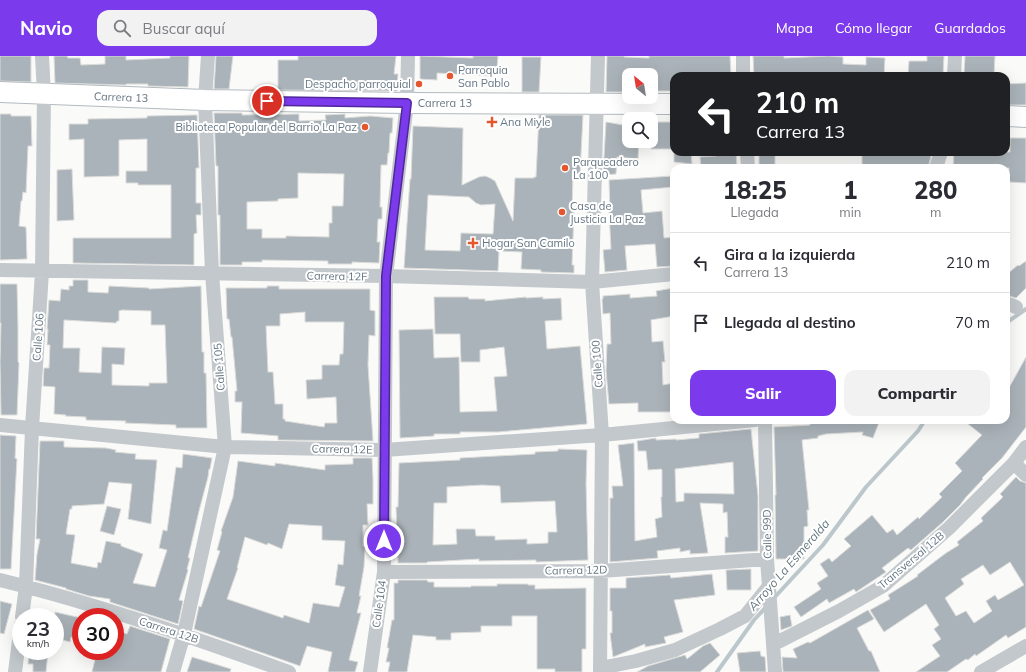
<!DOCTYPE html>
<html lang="es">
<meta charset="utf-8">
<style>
body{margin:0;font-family:Mulish,sans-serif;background:#f2f2f3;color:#2b2b33;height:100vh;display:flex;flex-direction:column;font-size:15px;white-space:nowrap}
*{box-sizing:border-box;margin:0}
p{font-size:13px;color:#7c7c81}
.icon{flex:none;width:22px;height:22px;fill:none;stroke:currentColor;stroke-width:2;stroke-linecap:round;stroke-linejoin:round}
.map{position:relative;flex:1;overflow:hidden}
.side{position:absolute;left:670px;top:108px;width:340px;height:260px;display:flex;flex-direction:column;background:#fff;border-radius:12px;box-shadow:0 4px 16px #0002}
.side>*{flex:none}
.hud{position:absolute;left:670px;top:16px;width:340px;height:84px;border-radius:12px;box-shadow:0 4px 16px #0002;background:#202124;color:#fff;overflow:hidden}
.needle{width:26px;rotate:330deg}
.fabs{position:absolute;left:622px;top:12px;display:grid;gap:8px}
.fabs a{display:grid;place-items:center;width:36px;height:36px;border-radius:8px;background:#fff;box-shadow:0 4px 16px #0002;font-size:20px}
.speed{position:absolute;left:12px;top:552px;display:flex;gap:8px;font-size:20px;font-weight:700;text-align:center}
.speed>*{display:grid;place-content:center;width:52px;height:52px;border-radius:50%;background:#fff;box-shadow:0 4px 16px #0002;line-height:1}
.speed small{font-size:10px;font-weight:400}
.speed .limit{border:6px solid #d22;background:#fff;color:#111}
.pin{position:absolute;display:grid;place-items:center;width:34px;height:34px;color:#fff;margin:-17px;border:2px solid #fff;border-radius:50%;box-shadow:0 1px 4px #0007}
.me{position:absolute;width:44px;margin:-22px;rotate:0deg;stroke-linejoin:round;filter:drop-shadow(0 0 3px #0008)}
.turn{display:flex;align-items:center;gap:14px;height:84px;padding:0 20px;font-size:18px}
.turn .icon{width:52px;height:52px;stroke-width:2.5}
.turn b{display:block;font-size:28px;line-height:34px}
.eta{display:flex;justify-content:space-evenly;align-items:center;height:68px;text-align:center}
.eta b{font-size:24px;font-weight:800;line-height:28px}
.button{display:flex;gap:8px;margin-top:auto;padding:8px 20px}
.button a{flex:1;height:46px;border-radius:12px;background:#7c3aed;color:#fff;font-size:16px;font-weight:800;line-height:46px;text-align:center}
.button a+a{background:#f2f2f3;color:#2b2b33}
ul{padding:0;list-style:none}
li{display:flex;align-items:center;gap:12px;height:60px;padding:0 20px;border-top:1px solid #e1e1e2}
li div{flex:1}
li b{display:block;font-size:15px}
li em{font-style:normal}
header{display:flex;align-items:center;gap:24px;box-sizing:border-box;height:56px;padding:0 20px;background:#7c3aed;color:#fff}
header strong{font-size:19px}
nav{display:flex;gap:22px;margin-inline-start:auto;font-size:14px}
.search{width:280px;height:36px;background:#f2f2f3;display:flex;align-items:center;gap:10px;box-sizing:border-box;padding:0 14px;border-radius:12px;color:#7c7c81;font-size:15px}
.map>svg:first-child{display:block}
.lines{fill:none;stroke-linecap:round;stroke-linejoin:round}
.stream{stroke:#bbc7cb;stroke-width:4}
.building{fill:#aab3b9;stroke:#dcdcda;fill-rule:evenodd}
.secondary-casing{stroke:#b3babf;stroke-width:22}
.street{stroke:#c3c8cc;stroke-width:14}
.secondary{stroke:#fff;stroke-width:20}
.route-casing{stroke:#51269a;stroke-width:10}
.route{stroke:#7c3aed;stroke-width:7}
.poi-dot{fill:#e4572e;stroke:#fff;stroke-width:1.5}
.labels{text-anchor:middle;stroke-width:4;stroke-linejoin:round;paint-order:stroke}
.poi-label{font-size:11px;fill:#657683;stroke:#fff;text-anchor:start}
.street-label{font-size:11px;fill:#657683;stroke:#fff}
.water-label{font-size:12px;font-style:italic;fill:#60757c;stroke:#fff}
</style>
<header>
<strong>Navio</strong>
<div class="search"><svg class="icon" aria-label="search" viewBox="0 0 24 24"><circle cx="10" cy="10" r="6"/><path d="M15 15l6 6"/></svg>Buscar aquí</div>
<nav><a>Mapa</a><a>Cómo llegar</a><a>Guardados</a></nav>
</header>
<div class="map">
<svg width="1026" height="616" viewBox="0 0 1026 616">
<rect width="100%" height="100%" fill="#fafaf8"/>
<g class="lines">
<path class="stream" d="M1006 267 1026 253
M773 543 823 489 866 431 918 375 925 364
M717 616 754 564 767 550"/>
</g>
<path class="building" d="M0 0H31V26L0 25Z
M54 0H67L68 2H80L81 9 105 8V0H126V4L170 2V0H189L188 31 148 30V28H126V29L55 27Z
M216 0H233L229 33H214Z
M298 0H396L394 18H398L397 35 278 34V4H298Z
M420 0 473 2V0H498L497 12H493L492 20 437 17V24L420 23Z
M607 0H624V1L649 2V0H730L731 20H674V35H651V19H629V36H606Z
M753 0H784V2L829 0 843 1V8L866 9V1L885 2 884 20H754Z
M927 0H944L943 20H908L909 5H927Z
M965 0H995L994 20H964Z
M522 1H541L539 36H522Z
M1026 27V49H1006V28Z
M214 57H242V59L299 58V65L326 64 325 59 345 58V62L370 60 393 62 392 77H390L389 97H388L387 109H381L380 151H382V163H378L377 186H380L379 207 352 206V208H328V205L262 204V206H242V209H220V159H218V110H216ZM298 117 344 118 343 150H332V167H329V181L286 180V182H262V173H247V146L278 145V143L298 142Z
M0 58H11V60H31L32 90H28L26 137 23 136 22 145H21L19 170 26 171 27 203 0 204Z
M197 59 199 112H196V147H201V159H196L197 177 194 178V209L73 207V182H171V129H138V127H126V115H147V83L119 84V120L84 121V83L69 84V68H88V63L147 62V60Z
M539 59H583L580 118 573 117 572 156H574L572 209H574V217L541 216V214L521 213 522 196 499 195 498 215 404 212 410 123H411L413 70 463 72 462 129 479 121 485 120 490 122 495 125 513 165 515 122H534V121H536ZM428 139 469 141 476 147 481 149 495 148 493 178 461 177 460 195 425 194Z
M606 66 629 70V85H639L638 103 617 101 616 118 603 119Z
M651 66H674V93H651Z
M1010 82H1026V127L1009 126V112H953L954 96H1010Z
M674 96H691L692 108 674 106Z
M716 96H736L737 112H701L700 101 716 100Z
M759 96H775V110H759Z
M867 96H932L928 112H862V97L867 98Z
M72 113 74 164 57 165V114Z
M673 120V131L641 134 643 157 662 155 664 182 674 181V210L657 211 655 188 625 190 627 214 605 216 603 194 611 193 609 155H610L609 124Z
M1026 205V232L1016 242 1006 239V219L1018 209 1019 210Z
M73 224H88V236L108 237 109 230 149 232V233L201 230 202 296H204V317H206L207 372H176V369L125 367 126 365 86 364V361L65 360 66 359 54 358 55 331 43 330 44 312H49L50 289H47L48 273H47L49 244 60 245 61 233 69 234V230H73ZM122 254 151 255V269H165L167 327H149V330L112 329V308L124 309 125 292 102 291 101 317 79 316 80 292H63L64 264 116 267 117 265H119V255Z
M0 228H17L18 272V306L19 307 17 359H1L0 306 1 267H0Z
M267 230H279V233H370V254L375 255V280L369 279 368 309 373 385 278 384V380L241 377 242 346H235V335H237L232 281H231L229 263H227L226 232H267ZM305 256V266H344L343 298H340L339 309H322V323L306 324 307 343 336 341 337 367H325L324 371 285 365V363H283V348H275L273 316H268L266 270H280V258Z
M674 232V260L651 264 652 286 663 285 665 306H662L663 329 674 327V356H638V347L609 348 606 315 607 288H611L610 257 603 258 602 243H603V240L630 238V242L657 240 656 235Z
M434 241H468L469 243H485V245L526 241V242L543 241V243L561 242 562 264 545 265 547 293 580 290 587 368 498 376H460V378H434V380L400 382 399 274 433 273 434 302 459 301 460 356 497 355 494 321 507 320 504 291 480 294V306H461L460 278H435Z
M1026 301V371L1002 402 982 422 983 423 966 441 960 449 943 466 911 494 908 492 882 512 886 516 856 536 854 533 829 547 827 543 801 561 794 551 821 533 817 527 828 520 820 508 829 502 832 506 851 490 844 483 872 459 887 477 893 473 897 479 918 461 919 463 942 441 939 438 962 415 955 407 982 379 963 364H1006V327L1010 330Z
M828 364H880L873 382 862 379 863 376 826 378 818 380V382L802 384 809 454H807L808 470 804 471V503H776L775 439H776L774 371 810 369V367Z
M751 373 758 440V495L725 497V481H728L727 456 723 457V448L700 447 708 497 690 498V494L680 496V492L657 495 658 502 610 506V442H613L612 430H623L618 389 634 387 635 485 657 481 655 463 662 461 661 441H662V414L661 413 648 414 646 395H638L637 385 656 382V384L676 383V384L699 382V378ZM733 406 734 438 684 437V445L676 446 675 413Z
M0 379 16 380 15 402 17 403 11 513H0Z
M40 385H64V391L106 392 116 394 115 396 136 398 135 403 157 404 151 468 128 463 132 428 109 426 104 448 72 450V453H70L66 478 75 479 71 507 97 512 98 506 101 507 106 485 121 488V490L143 498 133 527 155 531 167 494 159 492 163 474 167 475 176 411 182 412 183 398 212 402 210 413H209L208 421 199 455 188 502H190L187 513 188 514 179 544 183 545 178 568 110 546V543L89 540 66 533V532L35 524 37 498 40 483H36Z
M558 393 587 394 586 427 588 504 536 506V504L479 505V503L427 506V507H398L396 451H398L399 407 460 404V402L535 398V396L558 395ZM482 429 500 430 501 447 555 445 557 476H548V487L527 488V483L495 484V480H476L475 473H456L457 488 433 489 434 447H447V431Z
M353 402H372L373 423V448H367L368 469H363V490L365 491 364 511 359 540H361L357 557H361L349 604 358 606 355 616H328L332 596 307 590 300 610 194 573 199 550 201 551 220 495 217 494 222 476 221 475 233 441 238 405 275 410V407L325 414V409L353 408ZM289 468 322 470V484L345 485 343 509 338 508 335 529 345 531 339 551 313 547 309 567 284 559 283 562 227 543 238 512H237L245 481 267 489 268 487 282 493Z
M1016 421 1020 425 1026 427V571L1008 582 1006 579 976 600 975 598 968 604 966 603 947 616H916L940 600 932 589 941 583 934 573 939 569 926 548 884 576 870 554 890 543 888 539 918 520 917 519 946 497 959 489 957 486 983 465 981 462 1003 441 1000 438ZM1010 506 1024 529 998 544 995 539 986 545 992 555 974 567 966 555 956 560 945 542 964 528 961 523 983 509 990 519Z
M107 450 121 453 114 479 100 475Z
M751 513V534H727L726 514Z
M712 518 715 539 674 544 683 576 664 581 666 587 645 591V588L613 601 610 577H612V555H610V532H626V522L670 519 671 522Z
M398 524H427L428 526H434V531H471V530H497V528H528V529H535V533L586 532V593H582V616H555V613H537V560H512V570H481V576L451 577V584H436V581L413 579 407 616H388L390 606H386L389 592H387L392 564H394V527H398Z
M0 545 12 548 4 578 0 577Z
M868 554 874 563 857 572 869 595H871L880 616H783L782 601 797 602 793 593 808 586 810 587Z
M55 556 81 562V576L79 584 71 581 70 586 55 582Z
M790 559 792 570 781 574 780 561Z
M130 570 170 583 161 616H92L97 595H115V574L127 578Z
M710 587 720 599 700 616H637L648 610 685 599 687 603 703 590Z
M29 595 48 596 46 616H33V608H28Z
M760 595 761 600 765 601 766 616H740L737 597Z
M192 601 231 613 230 616H187Z"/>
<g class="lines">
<defs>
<path id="secondary" d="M0 36 205 44 407 47 674 48
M1006 60 1026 61"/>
</defs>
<use href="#secondary" class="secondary-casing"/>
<path class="street" d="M598 0 592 226 602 379 600 616
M743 0V20
M954 20 955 0
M747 96 748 112
M936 112 941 96
M0 214 386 220 592 226 674 218
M1006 247 1016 251
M765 364 767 503 775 616
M0 369 225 391 384 394 602 379 755 364
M1014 407 1026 419
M384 516 601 515 767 503
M0 524C98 548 194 582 289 616
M22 561 26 530 32 372 42 216 44 38 42 0
M774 588 839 555 883 530 949 472 1014 407 1026 391
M600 612 636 605 675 594 720 573 745 560 769 530
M15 616 21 569
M173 616 184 578 225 391 212 217 205 44 208 0
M370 616 384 516 386 220 407 47 408 0
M981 616 1026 590"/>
<use href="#secondary" class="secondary"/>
</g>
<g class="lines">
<defs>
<path id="route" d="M267 45 407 47 386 220 384 485"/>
</defs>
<use href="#route" class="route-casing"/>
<use href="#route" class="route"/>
</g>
<g class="poi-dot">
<circle cx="450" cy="20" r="4"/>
<circle cx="419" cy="28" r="4"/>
<path d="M490 60h4v4h4v4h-4v4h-4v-4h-4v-4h4z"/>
<circle cx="365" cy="71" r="4"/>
<circle cx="565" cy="112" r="4"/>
<circle cx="562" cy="156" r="4"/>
<path d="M471 181h4v4h4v4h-4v4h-4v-4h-4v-4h4z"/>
</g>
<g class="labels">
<g class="poi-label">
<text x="458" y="18">Parroquia<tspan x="458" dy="13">San Pablo</tspan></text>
<text x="411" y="32" text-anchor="end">Despacho parroquial</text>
<text x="500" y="70">Ana Miyle</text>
<text x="357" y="75" text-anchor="end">Biblioteca Popular del Barrio La Paz</text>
<text x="573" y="110">Parqueadero<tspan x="573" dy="13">La 100</tspan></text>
<text x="570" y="154">Casa de<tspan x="570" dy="13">Justicia La Paz</tspan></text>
<text x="482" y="191">Hogar San Camilo</text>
</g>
<g class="street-label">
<text transform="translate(121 41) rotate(2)" y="4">Carrera 13</text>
<text x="445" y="51">Carrera 13</text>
<text transform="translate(337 220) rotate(1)" y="4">Carrera 12F</text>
<text transform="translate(38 281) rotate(-86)" y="4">Calle 106</text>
<text transform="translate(597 308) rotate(-94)" y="4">Calle 100</text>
<text transform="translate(219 311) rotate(-94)" y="4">Calle 105</text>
<text transform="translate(342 393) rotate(1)" y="4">Carrera 12E</text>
<text transform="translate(767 478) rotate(-91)" y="4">Calle 99D</text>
<text transform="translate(911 504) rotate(-40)" y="4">Transversal 12B</text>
<text transform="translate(576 514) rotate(-1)" y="4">Carrera 12D</text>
<text transform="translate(379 548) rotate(-82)" y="4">Calle 104</text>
<text transform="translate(169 574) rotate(18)" y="4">Carrera 12B</text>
</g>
<g class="water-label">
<text transform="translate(789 509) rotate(-49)" y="4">Arroyo La Esmeralda</text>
</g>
</g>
</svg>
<div class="fabs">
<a><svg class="needle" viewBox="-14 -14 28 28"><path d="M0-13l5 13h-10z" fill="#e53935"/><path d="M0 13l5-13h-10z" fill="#7c7c81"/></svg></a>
<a><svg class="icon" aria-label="search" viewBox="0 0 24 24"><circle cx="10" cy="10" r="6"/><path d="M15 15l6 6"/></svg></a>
</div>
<div class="speed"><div>23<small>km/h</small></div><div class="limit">30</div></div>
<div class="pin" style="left:267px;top:45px;background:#d93025"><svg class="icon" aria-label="arrive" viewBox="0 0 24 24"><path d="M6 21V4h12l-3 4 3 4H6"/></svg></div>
<svg class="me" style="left:384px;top:485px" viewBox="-20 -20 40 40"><circle r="17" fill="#7c3aed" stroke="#fff" stroke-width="3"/><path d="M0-11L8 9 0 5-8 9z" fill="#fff"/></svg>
<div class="hud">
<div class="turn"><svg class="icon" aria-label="left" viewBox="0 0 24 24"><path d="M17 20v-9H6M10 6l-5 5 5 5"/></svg><div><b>210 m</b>Carrera 13</div></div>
</div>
<section class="side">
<div class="eta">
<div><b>18:25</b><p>Llegada</p></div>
<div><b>1</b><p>min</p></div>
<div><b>280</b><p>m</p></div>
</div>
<ul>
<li><svg class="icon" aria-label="left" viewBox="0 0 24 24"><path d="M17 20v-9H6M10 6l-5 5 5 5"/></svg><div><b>Gira a la izquierda</b><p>Carrera 13</p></div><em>210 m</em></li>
<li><svg class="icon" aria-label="arrive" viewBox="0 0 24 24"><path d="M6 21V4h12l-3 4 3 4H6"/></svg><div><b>Llegada al destino</b></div><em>70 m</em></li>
</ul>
<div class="button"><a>Salir</a><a>Compartir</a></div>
</section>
</div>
